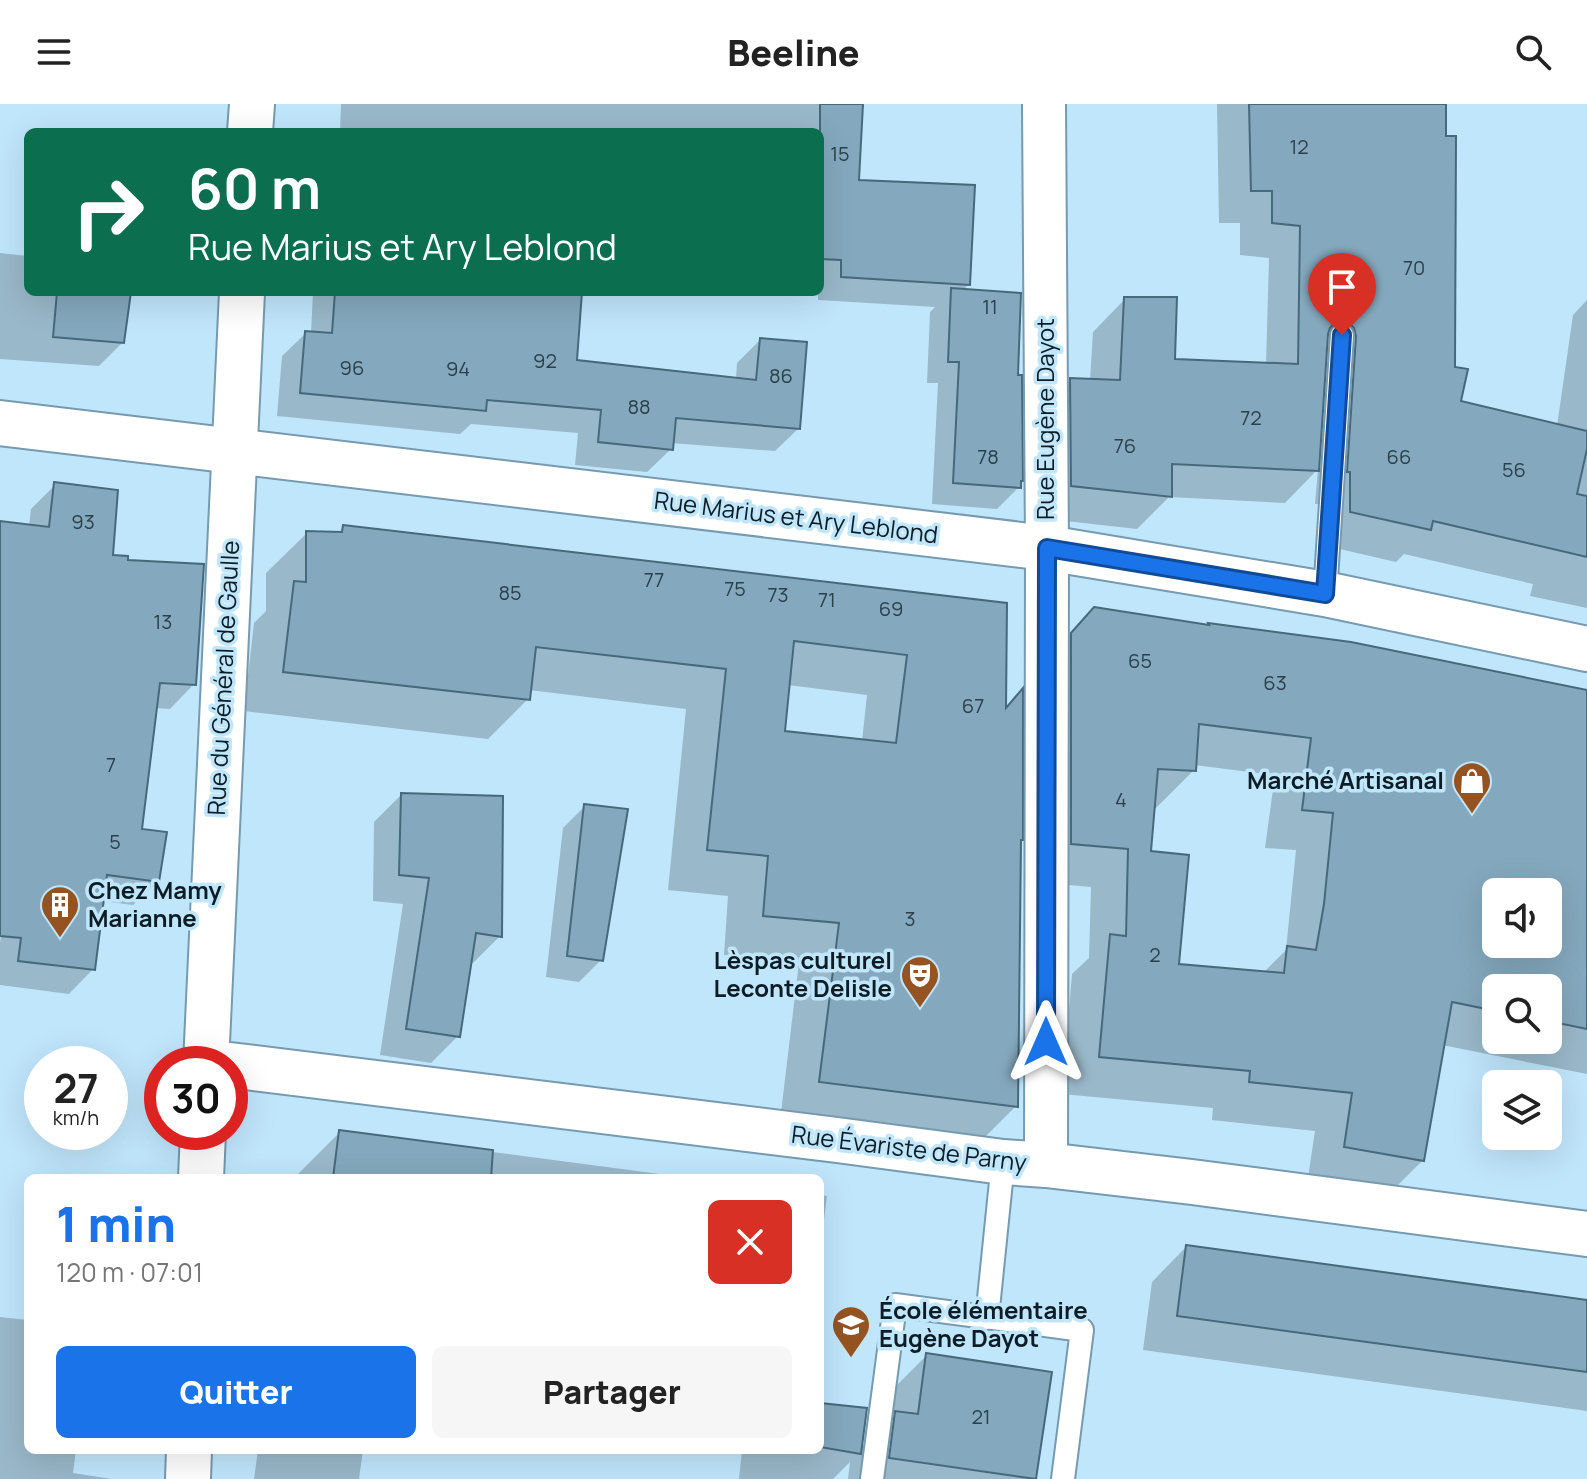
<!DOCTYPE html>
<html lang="fr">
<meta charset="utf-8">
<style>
body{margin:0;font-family:Manrope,sans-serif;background:#f6f6f6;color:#222;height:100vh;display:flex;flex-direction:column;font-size:30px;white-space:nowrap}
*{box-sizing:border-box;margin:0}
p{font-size:26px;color:#767676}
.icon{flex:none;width:44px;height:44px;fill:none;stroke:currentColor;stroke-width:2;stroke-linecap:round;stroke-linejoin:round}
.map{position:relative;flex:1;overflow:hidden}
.drawer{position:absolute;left:24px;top:1070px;width:800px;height:280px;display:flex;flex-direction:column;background:#fff;border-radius:12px;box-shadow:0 8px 32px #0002}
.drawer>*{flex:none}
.top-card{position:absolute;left:24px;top:24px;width:800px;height:168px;border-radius:12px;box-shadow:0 8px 32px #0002;background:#0b6e4f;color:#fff;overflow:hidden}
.tools{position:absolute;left:1482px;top:774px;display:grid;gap:16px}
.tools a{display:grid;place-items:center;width:80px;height:80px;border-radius:12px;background:#fff;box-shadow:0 8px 32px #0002;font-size:40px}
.speed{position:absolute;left:24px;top:942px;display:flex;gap:16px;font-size:40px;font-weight:700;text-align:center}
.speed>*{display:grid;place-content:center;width:104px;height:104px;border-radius:50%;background:#fff;box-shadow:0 8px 32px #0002;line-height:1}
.speed small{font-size:20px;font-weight:400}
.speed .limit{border:12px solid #d22;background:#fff;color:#111}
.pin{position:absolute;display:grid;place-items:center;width:68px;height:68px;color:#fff;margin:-82px -34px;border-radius:50% 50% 50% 0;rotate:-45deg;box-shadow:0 0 8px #0007}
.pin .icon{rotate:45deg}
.me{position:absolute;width:88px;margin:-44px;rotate:0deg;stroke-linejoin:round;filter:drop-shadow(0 0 6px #0008)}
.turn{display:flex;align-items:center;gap:28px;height:168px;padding:0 32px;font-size:36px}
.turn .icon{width:104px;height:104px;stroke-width:2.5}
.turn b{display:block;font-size:56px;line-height:68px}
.round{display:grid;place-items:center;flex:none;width:84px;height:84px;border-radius:12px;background:#f6f6f6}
.head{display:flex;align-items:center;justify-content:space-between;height:136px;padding:0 32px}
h1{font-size:48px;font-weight:800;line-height:60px;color:#1a73e8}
.button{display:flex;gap:16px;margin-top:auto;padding:16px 32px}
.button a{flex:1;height:92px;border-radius:12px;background:#1a73e8;color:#fff;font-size:32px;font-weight:800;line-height:92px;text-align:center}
.button a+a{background:#f6f6f6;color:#222}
header{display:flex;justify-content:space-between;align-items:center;height:104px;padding:0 32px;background:#fff;font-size:36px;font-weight:800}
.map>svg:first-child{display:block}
.shadow{fill:#0003;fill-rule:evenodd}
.building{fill:#84a8bd;stroke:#47697c;stroke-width:2;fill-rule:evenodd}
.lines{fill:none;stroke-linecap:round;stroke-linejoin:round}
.lane-casing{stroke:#769aaf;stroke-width:26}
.street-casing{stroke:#769aaf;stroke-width:46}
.secondary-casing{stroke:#769aaf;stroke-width:48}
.lane{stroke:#fff;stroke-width:22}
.street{stroke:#fff;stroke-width:42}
.secondary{stroke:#fff;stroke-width:44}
.route-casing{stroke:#114b97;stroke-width:20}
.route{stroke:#1a73e8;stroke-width:14}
.labels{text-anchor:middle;stroke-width:7;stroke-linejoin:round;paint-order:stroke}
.number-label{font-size:20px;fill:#2c404b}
.street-label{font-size:24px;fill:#0e1d25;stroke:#c0e6fc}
.poi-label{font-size:24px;font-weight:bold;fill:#0e1d25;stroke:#c0e6fc;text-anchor:end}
</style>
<header><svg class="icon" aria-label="menu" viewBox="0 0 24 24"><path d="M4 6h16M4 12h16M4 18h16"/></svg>Beeline<svg class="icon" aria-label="search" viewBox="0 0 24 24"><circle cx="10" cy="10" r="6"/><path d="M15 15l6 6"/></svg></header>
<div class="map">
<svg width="1587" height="1375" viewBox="0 0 1587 1375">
<rect width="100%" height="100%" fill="#c0e6fc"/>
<path class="shadow" d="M341 0H861L857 78 969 180 962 187 1016 273 1019 383 997 405 932 400 938 279H927L930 208 935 203 818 196V188H820V28H340Z
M1217 0H1444L1453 265 1459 298 1557 322 1573 211 1587 196V504L1530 492 1533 480 1404 450 1396 458 1318 440 1319 400H1315L1318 365 1285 399 1169 393 1137 425 1039 414 1038 308 1071 276 1090 277 1093 228 1125 195 1173 257 1266 261 1269 154 1240 151V119H1219Z
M0 149 28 152V188H128L123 238 99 262 0 255Z
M313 188H487L575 258 736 275 737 259 760 236 799 324 775 347 671 339V345L647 368 575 361 578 329 471 320 460 330 277 312 282 252 306 229H311Z
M55 381 111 453 194 580 170 605 155 604 140 727 158 777 133 801 102 797 93 865 69 890 0 881V839L5 801H0V419L29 422 31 405Z
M344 423 1005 501 1004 606 1021 589 1016 1002 976 1042 780 1017 799 858 724 851 728 792 668 786 686 605 529 586 528 595 488 635 244 607 254 519 266 507V469L307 429 338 430ZM788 581 867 591 862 637 783 629Z
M1094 506 1587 587V970L1442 941 1423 1056 1385 1094 1307 1080 1315 1027 1212 1016 1213 1004 1062 990 1072 870 1089 854 1091 783 1033 778 1056 544ZM1194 661 1275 671 1265 744 1296 746 1286 846 1263 869 1176 862 1148 749 1152 704H1156L1194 666ZM1496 788H1548V840H1496ZM1496 884H1548V936H1496Z
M401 691 500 832 473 859H469L458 932 431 959 380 951 403 800 373 797 374 718Z
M585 702 601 856 579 878 546 873 563 724Z
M340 1028 690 1074H294Z
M820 1091 827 1092 820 1148Z
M1186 1143 1587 1198V1307L1143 1246 1152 1178Z
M0 1213 28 1216V1346H76L73 1369 112 1375H0Z
M927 1251 1049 1270 1034 1375H848L850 1358 833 1375H739L742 1346H820V1301L860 1345 877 1328 882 1296Z
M258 1346H363L359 1375H254Z"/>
<path class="building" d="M820 0H863L859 76 975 81 970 181 841 173V156L820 155Z
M1249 0H1446V32H1456L1455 263 1468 265 1461 297 1587 327V345L1577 390 1587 392V453L1433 417 1431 426 1350 408V368H1347L1356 232 1354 224 1349 219 1344 217 1335 219 1330 224 1328 230 1319 367 1172 360V393L1071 382 1070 274 1120 276 1124 193H1177L1175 255 1298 260 1300 122 1272 119V87H1251Z
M951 184 1021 189 1018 271H1022L1023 377H1021V384L953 379 959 258H948Z
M57 188H131L124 239 53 233Z
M335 188H582L577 256 756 276 760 234 807 238 800 325 676 314 673 346 598 338 601 306 487 296 486 307 300 289 305 227 332 229Z
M54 378 118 386 113 451 128 452V456L204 460 196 581 160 579 142 725 167 728 159 778 107 771 95 866 18 857 21 834 0 832V417L49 423Z
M343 421 1007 499 1006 604 1023 584V736H1021L1018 1003 819 978 839 819 763 812 768 752 707 746 726 565 536 543 530 596 283 568 294 477 306 478V427L342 428ZM794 537 907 551 896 639 785 627Z
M1094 503 1209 521 1208 519 1351 538 1587 586V925L1548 917V884H1496V907L1452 898 1424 1057 1344 1043 1352 989 1249 978 1250 967 1099 953 1110 830 1126 832 1128 745 1071 740V529ZM1199 620 1311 634 1302 706 1333 709 1324 800 1316 846 1287 842 1284 869 1179 860 1189 751 1151 747 1158 665 1196 667ZM1496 788H1548V840H1496Z
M401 689 503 692 502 833 476 829 460 933 406 925 429 774 399 771Z
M584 700 628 705 603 857 567 852Z
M339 1026 493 1046 491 1074H333Z
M1186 1141 1587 1196V1268L1177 1212Z
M926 1249 1052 1268 1036 1375 889 1354 895 1307 918 1310Z
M820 1299 867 1304 861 1350 820 1343Z"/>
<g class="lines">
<defs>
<path id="lane" d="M1325 490 1342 231
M987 1214 1003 1058
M872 1375 895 1201 1082 1226 1063 1375"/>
<path id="street" d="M1044 0 1047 444 1046 1061"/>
<path id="secondary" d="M250 28 252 0
M0 319 1047 444 1325 490 1587 545
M206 960 242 188
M230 961 837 1036 1003 1058 1046 1061 1192 1078 1587 1130
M201 1074 203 1028
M188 1375 189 1346"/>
</defs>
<use href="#lane" class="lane-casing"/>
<use href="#street" class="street-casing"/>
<use href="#secondary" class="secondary-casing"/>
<use href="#lane" class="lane"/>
<use href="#street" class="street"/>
<use href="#secondary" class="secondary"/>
</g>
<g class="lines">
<defs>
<path id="route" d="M1046 938 1047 444 1325 490 1342 231"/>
</defs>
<use href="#route" class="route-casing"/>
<use href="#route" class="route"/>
</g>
<defs>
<symbol id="shop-pin" viewBox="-11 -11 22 30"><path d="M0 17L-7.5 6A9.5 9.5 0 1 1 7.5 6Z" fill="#955321" stroke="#c0e6fc"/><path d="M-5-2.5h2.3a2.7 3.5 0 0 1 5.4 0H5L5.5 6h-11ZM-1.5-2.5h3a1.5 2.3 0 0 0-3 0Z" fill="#fff"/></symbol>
<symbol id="building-pin" viewBox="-11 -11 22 30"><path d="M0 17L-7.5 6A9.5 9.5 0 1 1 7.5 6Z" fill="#955321" stroke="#c0e6fc"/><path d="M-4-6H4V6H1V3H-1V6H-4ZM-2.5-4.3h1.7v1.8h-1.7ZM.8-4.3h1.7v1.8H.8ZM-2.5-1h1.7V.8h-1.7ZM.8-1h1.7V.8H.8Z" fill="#fff"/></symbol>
<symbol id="theatre-pin" viewBox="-11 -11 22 30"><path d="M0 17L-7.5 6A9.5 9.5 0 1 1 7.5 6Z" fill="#955321" stroke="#c0e6fc"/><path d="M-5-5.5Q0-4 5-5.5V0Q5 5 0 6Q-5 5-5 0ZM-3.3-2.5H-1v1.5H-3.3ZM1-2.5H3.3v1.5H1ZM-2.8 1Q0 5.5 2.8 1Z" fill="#fff"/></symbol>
<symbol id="school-pin" viewBox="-11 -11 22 30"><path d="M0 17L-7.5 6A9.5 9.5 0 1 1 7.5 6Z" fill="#955321" stroke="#c0e6fc"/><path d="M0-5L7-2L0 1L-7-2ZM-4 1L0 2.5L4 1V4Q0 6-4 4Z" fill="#fff"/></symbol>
</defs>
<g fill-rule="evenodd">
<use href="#shop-pin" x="1450" y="655" width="44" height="60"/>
<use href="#building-pin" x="38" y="779" width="44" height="60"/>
<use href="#theatre-pin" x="898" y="849" width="44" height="60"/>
<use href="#school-pin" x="829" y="1199" width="44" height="60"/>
</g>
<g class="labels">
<g class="number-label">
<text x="1299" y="50">12</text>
<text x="840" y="57">15</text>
<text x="1414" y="171">70</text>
<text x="990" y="210">11</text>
<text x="545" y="264">92</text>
<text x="352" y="271">96</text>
<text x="458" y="272">94</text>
<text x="781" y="279">86</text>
<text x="639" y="310">88</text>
<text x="1251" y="321">72</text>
<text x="1125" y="349">76</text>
<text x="988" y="360">78</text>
<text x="1399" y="360">66</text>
<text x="1514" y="373">56</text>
<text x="83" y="425">93</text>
<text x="654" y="483">77</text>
<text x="735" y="492">75</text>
<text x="510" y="496">85</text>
<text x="778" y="498">73</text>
<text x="827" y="503">71</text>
<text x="891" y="512">69</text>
<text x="163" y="525">13</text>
<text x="1140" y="564">65</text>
<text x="1275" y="586">63</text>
<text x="973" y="609">67</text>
<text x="111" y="668">7</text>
<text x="1121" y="703">4</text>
<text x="115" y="745">5</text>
<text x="910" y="822">3</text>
<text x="1155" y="858">2</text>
<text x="981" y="1320">21</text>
</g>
<g class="street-label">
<text transform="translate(1046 315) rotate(-90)" y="8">Rue Eugène Dayot</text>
<text transform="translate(796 414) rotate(7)" y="8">Rue Marius et Ary Leblond</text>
<text transform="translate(224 574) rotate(-87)" y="8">Rue du Général de Gaulle</text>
<text transform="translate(909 1045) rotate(7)" y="8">Rue Évariste de Parny</text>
</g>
<g class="poi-label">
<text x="1444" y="685">Marché Artisanal</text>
<text x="88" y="795" text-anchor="start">Chez Mamy<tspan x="88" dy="28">Marianne</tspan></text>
<text x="892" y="865">Lèspas culturel<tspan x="892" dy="28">Leconte Delisle</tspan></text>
<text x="879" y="1215" text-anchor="start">École élémentaire<tspan x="879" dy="28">Eugène Dayot</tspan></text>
</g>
</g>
</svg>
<div class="tools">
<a><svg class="icon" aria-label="sound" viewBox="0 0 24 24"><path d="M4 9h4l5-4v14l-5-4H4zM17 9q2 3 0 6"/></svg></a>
<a><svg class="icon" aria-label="search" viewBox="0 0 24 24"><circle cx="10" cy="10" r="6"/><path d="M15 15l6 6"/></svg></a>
<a><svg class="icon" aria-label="layers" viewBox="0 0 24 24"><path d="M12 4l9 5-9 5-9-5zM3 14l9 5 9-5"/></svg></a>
</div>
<div class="speed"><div>27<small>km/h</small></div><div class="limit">30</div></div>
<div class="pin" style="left:1342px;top:231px;background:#d93025"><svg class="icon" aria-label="arrive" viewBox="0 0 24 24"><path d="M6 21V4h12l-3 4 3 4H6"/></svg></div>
<svg class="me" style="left:1046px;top:938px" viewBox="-20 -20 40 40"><path d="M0-17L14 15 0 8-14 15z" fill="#1a73e8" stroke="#fff" stroke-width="4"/></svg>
<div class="top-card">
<div class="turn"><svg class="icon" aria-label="right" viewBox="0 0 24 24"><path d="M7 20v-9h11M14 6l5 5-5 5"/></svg><div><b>60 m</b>Rue Marius et Ary Leblond</div></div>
</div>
<section class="drawer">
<div class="head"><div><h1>1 min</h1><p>120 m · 07:01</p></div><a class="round" style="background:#d93025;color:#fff"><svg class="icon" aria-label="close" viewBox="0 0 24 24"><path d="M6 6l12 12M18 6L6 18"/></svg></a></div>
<div class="button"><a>Quitter</a><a>Partager</a></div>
</section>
</div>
